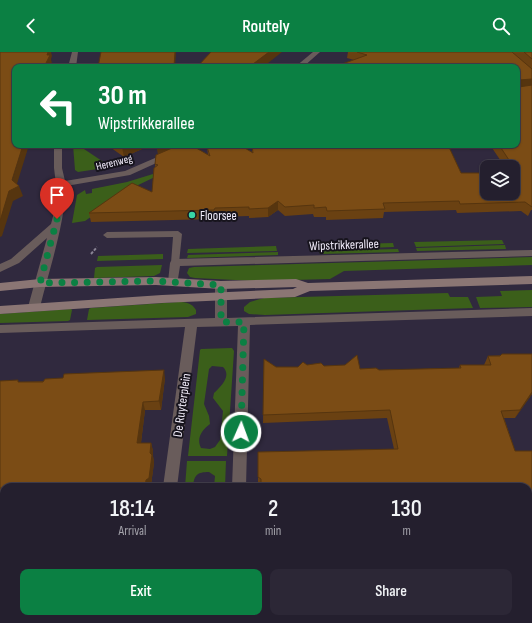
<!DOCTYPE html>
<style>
body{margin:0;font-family:"Sofia Sans Condensed",sans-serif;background:#2c2736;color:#f1f3f6;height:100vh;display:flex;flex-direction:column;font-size:15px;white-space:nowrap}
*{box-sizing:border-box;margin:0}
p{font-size:13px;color:#a3a2aa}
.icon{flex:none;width:22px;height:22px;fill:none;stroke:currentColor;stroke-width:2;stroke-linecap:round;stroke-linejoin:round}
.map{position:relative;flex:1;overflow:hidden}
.panel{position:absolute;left:0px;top:431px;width:532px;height:140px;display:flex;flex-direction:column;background:#241f2e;border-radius:12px 12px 0 0;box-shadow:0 1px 3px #0004,0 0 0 1px #413d4a}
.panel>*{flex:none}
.guide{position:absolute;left:12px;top:12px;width:508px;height:84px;border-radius:8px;box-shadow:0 1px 3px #0004,0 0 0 1px #413d4a;background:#0b8043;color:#fff;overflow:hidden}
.buttons{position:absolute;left:480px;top:108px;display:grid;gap:8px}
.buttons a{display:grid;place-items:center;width:40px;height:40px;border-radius:8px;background:#241f2e;box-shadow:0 1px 3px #0004,0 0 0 1px #413d4a;font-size:20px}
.pin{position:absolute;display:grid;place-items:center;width:34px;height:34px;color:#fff;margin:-41px -17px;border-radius:50% 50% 50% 0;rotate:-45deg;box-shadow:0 0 4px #0007}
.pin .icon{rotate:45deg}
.me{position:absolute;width:44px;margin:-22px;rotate:2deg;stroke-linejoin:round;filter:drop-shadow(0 0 3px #0008)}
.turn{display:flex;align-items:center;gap:14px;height:84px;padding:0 20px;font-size:18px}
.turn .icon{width:52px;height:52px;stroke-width:2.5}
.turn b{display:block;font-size:28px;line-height:34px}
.eta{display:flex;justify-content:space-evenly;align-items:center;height:68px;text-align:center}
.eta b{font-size:24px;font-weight:600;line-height:28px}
.action{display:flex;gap:8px;margin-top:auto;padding:8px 20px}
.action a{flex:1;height:46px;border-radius:8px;background:#0b8043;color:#fff;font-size:16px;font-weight:600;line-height:46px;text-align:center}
.action a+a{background:#2c2736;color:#f1f3f6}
header{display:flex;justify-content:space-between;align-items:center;height:52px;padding:0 20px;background:#0b8043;color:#fff;font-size:18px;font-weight:600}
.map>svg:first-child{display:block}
.green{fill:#3b5f1a;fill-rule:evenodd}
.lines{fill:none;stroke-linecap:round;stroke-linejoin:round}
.path-far1{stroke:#8a8495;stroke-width:2;stroke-dasharray:3 1.5;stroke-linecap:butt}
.path{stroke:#8a8495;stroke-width:3;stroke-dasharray:5 2.5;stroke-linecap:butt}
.lane{fill:#695c5b;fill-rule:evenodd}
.street{fill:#695c5b;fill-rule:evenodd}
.secondary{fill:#8b7674;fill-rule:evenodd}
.wall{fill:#6a4112}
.shaded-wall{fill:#56350f}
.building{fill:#7b4c15;stroke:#56350f}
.route{stroke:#0b8043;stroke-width:7;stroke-dasharray:0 12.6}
.poi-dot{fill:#37d4a6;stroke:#17141d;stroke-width:1.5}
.labels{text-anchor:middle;stroke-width:4;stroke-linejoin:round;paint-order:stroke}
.far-street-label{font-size:11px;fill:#f1ecfa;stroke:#17141d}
.poi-label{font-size:13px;fill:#f1ecfa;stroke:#17141d;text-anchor:start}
.street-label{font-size:13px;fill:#f1ecfa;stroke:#17141d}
</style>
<header><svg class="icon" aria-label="back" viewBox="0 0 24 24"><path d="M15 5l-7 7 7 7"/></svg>Routely<svg class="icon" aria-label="search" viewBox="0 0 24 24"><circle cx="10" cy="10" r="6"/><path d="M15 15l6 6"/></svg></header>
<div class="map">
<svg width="532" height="571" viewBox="0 0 532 571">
<rect width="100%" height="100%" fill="#30293e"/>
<path class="green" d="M73 93H78L111 115 78 120 75 118Z
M153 122 157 124 134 135 85 169 72 171 77 143 85 138 86 142 92 141V137L127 130Z
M502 188 504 192 416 195 414 190Z
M393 191 394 195 319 198 318 193Z
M505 193 506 197 417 199 416 196Z
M276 194 277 199 187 201 188 197Z
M398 197 399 200 320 202 319 199Z
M278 200V203L187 206 188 203Z
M163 202V207L97 209 98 204Z
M532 205V213L344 219 330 227 255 229 195 226 190 225 187 221 189 216 194 215Z
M162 213 160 221 154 224 94 226 95 216 97 215Z
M532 238V255L480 256 476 245 502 244 500 239Z
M448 241 450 245H468L473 256 265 263 249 262 244 259V255L250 250 264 246Z
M179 250C186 250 192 251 196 258V262L188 265 87 268 89 257 91 256Z
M71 257 72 258 70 268 68 269 0 271V262Z
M232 296 234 299 227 404H188L200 298 201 297ZM212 314 223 315C232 324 221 334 214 341L213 346 223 359 220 388 215 395 210 397 201 396C196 386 202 378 210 372L209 364 204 352 209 317Z
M187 409H226L225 435H214L215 424 209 420C197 420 194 423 193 435H185Z"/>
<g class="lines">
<path class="path-far1" d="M91 202 97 195"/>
<path class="path" d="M0 449 4 438"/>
<path class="lane" d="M178 179 182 182 179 211 175 214 171 211 173 185 107 186 103 183 107 180Z"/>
<path class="street" d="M72 0H78L76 15H68Z
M313 0H320L303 15H295Z
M54 93H62V116L65 129 125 119 185 93H196L130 123 66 134C64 175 50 215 40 255L38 258H30L28 255 47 186 19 211 0 220V212L11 207 51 172 55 157 56 132 54 116Z
M532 198V204L180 214 177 233H169L168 230 170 211 171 209 175 207Z
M221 229 225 230 227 233V266L532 256V264L250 273 246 435H232L238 274 197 275 177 435H163L185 275 0 281V273L215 266V233L217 230Z
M528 558H532V571H521L519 567H528Z
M143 567H161V571H143Z
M224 567H242V571H224Z
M412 567H475L473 571H410Z"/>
<path class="secondary" d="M532 224V232L310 239 295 245 162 251 0 262V254L162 243 293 237 297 235 221 237 156 233 40 235 0 239V231L40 227 156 225 221 229 296 227 308 231Z"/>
</g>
<path class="wall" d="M348 0H532V158H531L528 164 521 159 457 161 456 158 384 160 383 166 326 168V165H314L313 162 285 164 278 158 268 165 249 166V164L215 165V167L91 170 89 161 152 140 155 115V112L158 102 157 93 208 103 207 95 252 100V93H448L461 121 513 141V115H505L490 93H517V15L354 8 347 6Z
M107 93H151L124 105Z
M532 302V342L515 366H504L515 399H532V551H528V435H261L258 433V400L394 397 387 366 263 371 264 307 276 315H298L307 313 379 318 459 316 460 313H484L488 304Z
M165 326 161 358H145L141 391H151L153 399V404L154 411 151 433 4 435V444H0V329L19 330Z
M0 476H4V546H0Z"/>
<path class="shaded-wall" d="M47 0H51L52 4 51 7 52 12 50 15H44Z
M175 0H176L175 15H174Z
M269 0H282L263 15H249Z
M532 27V35L517 36 519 28Z
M23 93H29L16 135 19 134 23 144 13 149 2 184 0 185V169Z
M127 93H151L124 105 122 95Z
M157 93H179L158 103Z
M278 149V158L268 165V156Z
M164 318 165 326 161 358 159 349Z
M532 340V342L515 366 520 358Z
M143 350 145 358 140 398 137 391Z
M151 391 153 399V404L154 411 151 433 149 435H145Z"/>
<path class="building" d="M0 0H48L47 3H50L44 15H15V93H23L12 128 19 134 9 139 0 169Z
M101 0H175L174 15H98Z
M211 0H269L249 15H197Z
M357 0H512L532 17V27L519 28V35L532 33V155L525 150 460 152 459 149 383 151 385 157 327 159 326 155 314 156V153L285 155 278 149 268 156 249 157V155L215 156 214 158 89 161 132 131 152 140 154 116 158 113 155 112 156 103 179 93H191L210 104 207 95 211 93H240L253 101 252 93H448L461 121H487V141H513V120H517L499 93H517V15H334L367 3Z
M524 0H532V7Z
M119 93H127L122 95Z
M502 302H532V340L520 358 501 359 515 399H532V545H528V435H261V427L258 425V400L398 397 390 358 263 363 264 307 276 315H298L303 310 307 313 321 311 324 314 345 313 357 303 360 317 376 316 379 318 461 316 460 313H491L488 304H500Z
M164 318 159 349 143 350 137 391H151L150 401 152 403 149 426 146 428 145 435H4V436H0V329L18 328V330H43L45 327 63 326 64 322Z
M0 476H4V540H0Z"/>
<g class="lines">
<path class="route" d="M57 167 40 231 156 229 221 233V270H244L241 380"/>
</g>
<circle class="poi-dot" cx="192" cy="163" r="4"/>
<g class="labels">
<g class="far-street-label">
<text transform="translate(114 110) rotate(-14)" y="4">Herenweg</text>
</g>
<g class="poi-label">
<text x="200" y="168">Floorsee</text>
</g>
<g class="street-label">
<text transform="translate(344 192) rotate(-2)" y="5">Wipstrikkerallee</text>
<text transform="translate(181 353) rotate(-82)" y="5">De Ruyterplein</text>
</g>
</g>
</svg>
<div class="buttons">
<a><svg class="icon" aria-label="layers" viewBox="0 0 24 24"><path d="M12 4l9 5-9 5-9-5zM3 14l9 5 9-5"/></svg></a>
</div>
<div class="pin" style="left:57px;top:167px;background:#d93025"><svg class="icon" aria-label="arrive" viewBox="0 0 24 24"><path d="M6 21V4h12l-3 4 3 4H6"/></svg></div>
<svg class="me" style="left:241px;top:380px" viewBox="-20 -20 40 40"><circle r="17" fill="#0b8043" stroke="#fff" stroke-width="3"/><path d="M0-11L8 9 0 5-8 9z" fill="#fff"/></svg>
<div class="guide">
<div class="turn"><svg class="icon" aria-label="left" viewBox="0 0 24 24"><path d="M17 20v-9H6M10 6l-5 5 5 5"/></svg><div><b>30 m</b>Wipstrikkerallee</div></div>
</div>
<section class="panel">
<div class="eta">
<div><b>18:14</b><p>Arrival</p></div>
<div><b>2</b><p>min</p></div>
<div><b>130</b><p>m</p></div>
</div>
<div class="action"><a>Exit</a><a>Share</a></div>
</section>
</div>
